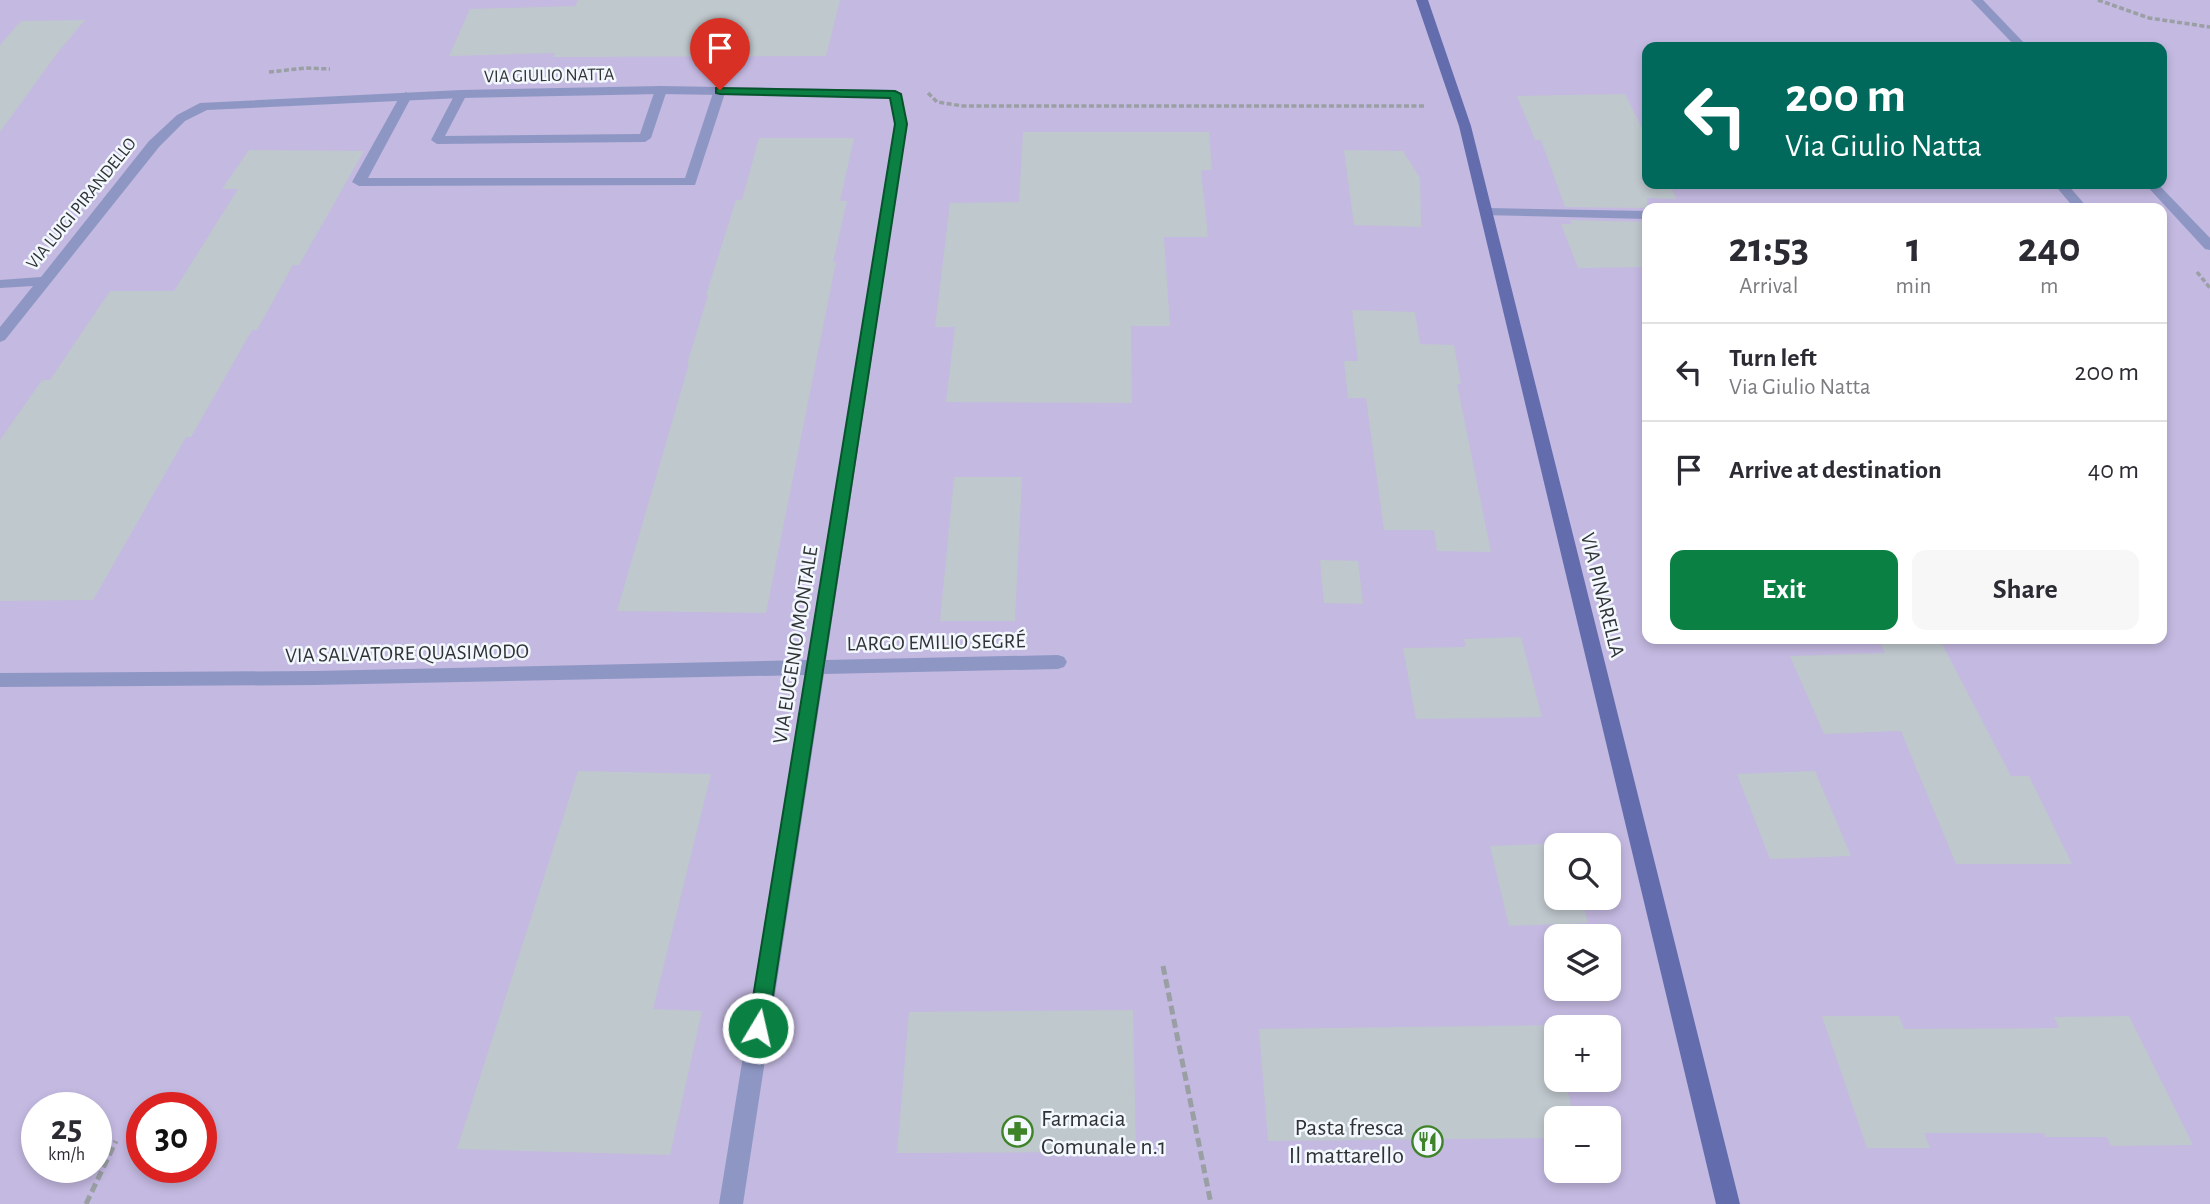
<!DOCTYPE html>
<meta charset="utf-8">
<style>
body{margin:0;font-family:"Alegreya Sans",sans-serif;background:#f7f7f7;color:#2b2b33;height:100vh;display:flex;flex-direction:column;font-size:26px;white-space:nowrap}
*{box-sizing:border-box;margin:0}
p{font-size:23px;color:#7c7c81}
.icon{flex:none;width:38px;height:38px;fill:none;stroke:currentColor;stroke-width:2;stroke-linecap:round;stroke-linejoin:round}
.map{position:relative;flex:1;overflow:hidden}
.details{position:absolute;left:1642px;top:203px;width:525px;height:441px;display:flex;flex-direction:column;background:#fff;border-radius:14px;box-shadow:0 4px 10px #0003}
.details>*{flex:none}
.guide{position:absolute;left:1642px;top:42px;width:525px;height:147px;border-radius:14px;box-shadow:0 4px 10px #0003;background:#00695c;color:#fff;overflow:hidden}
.fabs{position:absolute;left:1544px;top:833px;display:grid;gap:14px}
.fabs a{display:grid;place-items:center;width:77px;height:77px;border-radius:14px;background:#fff;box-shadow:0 4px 10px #0003;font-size:35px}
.speed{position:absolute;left:21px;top:1092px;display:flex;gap:14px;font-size:35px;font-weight:700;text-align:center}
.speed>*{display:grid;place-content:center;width:91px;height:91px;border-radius:50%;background:#fff;box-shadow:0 4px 10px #0003;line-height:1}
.speed small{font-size:18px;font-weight:400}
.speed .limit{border:10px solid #d22;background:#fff;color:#111}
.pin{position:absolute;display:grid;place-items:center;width:60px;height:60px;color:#fff;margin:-72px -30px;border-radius:50% 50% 50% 0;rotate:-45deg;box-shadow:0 0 7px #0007}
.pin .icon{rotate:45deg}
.me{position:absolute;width:77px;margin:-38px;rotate:9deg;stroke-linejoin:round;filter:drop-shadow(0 0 5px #0008)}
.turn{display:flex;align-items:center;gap:24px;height:147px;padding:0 28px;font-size:32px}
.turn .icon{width:91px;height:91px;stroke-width:2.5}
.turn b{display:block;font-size:49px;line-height:60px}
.eta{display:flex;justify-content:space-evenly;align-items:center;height:119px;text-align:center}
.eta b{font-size:42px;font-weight:700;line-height:49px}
.cta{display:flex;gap:14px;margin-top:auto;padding:14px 28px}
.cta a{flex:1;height:80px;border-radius:14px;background:#0b8043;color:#fff;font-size:28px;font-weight:700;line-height:80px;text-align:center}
.cta a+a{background:#f7f7f7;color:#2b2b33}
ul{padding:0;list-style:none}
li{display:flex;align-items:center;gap:21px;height:98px;padding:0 28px;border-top:2px solid #e1e1e2}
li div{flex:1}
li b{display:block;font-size:26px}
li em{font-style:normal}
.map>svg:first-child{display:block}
.green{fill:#c4b9e1;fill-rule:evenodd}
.building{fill:#bfc8cd}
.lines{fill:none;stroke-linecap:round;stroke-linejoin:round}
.path-far1{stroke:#9a9fa4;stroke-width:3.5;stroke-dasharray:5 2.5;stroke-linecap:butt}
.path{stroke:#9a9fa4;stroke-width:5;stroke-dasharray:9 4.5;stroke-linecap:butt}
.lane{fill:#8e97c4;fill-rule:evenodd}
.street{fill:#8e97c4;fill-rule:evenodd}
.secondary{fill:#636dae;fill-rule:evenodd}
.route{fill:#0b8043;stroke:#07532c;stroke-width:2}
.labels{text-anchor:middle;stroke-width:5;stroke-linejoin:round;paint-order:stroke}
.far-street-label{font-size:18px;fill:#303335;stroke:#f3f8fe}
.street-label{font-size:21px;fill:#303335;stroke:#f3f8fe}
.near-poi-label{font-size:24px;fill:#303335;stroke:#f3f8fe;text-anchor:start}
</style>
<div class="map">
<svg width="2210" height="1204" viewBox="0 0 2210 1204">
<rect width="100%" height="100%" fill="#e5ebf2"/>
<path class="green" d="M0 0H2210V1204H0ZM1647 47H2161V184H1647ZM1647 208H2161V639H1647ZM1556 845H1608V898H1556ZM1556 936H1608V989H1556ZM1556 1027H1608V1080H1556ZM37 1108H96V1167H37ZM142 1108H201V1167H142ZM1556 1118H1608V1171H1556Z"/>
<path class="building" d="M578 0H840L826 56 553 57 555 53 449 56 470 9 575 6Z
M85 20 58 52 0 132V45L21 21Z
M1625 94 1647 138V184H1669L1677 199 1647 198V208L1565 207 1541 140H1535L1517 96Z
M1023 132H1209L1212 170H1201L1208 237H1164L1170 326H1131L1132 403 946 402 955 327H935L950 203 1019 202Z
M759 138H854L840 201H847L833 262H836L766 613 617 611 689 364H687L708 295H706L736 200H742Z
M249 150 364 151 299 265H293L257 330H252L191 437H186L93 600 0 601V440L42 380H50L110 291H174L238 189H222Z
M1344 150 1403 151 1420 178 1421 227 1354 225Z
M1570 220 1647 222V267L1578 268 1561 224H1572Z
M1352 310 1415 312 1420 344 1454 345 1461 384H1457L1491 552 1437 551 1434 530H1384L1366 398H1348L1344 361H1358Z
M954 477H1022L1015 621H940Z
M1320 560 1358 561 1363 604 1324 603Z
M1521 637 1542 717 1416 719 1403 648 1466 647 1464 639Z
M1940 640 2011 776H2029L2072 864H1956L1901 731 1824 734 1790 656 1885 653 1880 642Z
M578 771 711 774 653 1009 702 1011 670 1155 457 1149Z
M1815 771 1851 856 1770 859 1737 774Z
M1565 843 1556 845V898H1581L1588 923 1509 926 1490 846Z
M1133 1010 1136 1152 897 1153 909 1012Z
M1822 1016H1899L1904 1029 2059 1028 2054 1017 2129 1016 2193 1145 2111 1146 2107 1137H2045L2044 1133H1924L1930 1148H1867Z
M1556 1025V1080H1565L1574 1118H1556V1138L1268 1141 1259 1029Z"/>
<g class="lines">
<path class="path-far1" d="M2098 0 2149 18 2210 27
M269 72 306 68 330 69
M928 93 937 102 963 106H1426
M2197 272 2210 288"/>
<path class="path" d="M1163 966 1211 1204
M86 1204 116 1141"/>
<path class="lane" d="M661 86 667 90 651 138 645 142 437 144 431 140 455 94 461 90 467 94 445 136 640 134 655 90Z
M720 86 726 90 695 185 359 186 352 182 400 96 406 92 412 96 368 178H685L714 90Z
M2054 184H2067L2088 208H2074Z
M1486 208 1647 211V219L1481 215V209Z"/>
<path class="street" d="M1971 0H1983L2028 47H2016Z
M661 86 895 90 901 94 907 124 826 660 1058 655 1064 657 1067 662 1064 667 1058 669 824 674 743 1204H719L805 675 314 685 0 687V673L314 671 808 660 895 124 890 98 661 94 461 98 207 110 185 121 159 147 5 340 0 342V327L33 286 0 288V280L41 277 149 141 177 115 200 103 461 90Z
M2145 184H2158L2210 238V250L2205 249Z"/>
<path class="secondary" d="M1416 0H1428L1471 126 1740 1204H1716L1459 126Z"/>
</g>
<path class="route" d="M716 88 895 91 901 94 907 124 768 1028 765 1035 758 1037 751 1035 748 1028 895 124 890 98 720 94 716 93Z"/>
<defs>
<symbol id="pharmacy-ring" viewBox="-11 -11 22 22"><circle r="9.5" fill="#f3f8fe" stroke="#3e8327" stroke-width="1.5"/><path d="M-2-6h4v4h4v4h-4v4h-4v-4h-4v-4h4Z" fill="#3e8327"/></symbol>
<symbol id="restaurant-ring" viewBox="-11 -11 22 22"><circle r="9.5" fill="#f3f8fe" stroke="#3e8327" stroke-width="1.5"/><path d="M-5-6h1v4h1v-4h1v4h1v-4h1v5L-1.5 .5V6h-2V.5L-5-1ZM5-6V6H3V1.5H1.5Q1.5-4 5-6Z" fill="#3e8327"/></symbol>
</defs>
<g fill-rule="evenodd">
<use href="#pharmacy-ring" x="1000" y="1114" width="35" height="35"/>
<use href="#restaurant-ring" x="1410" y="1124" width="35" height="35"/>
</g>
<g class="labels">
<g class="far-street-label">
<text transform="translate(549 75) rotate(-1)" y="6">VIA GIULIO NATTA</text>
<text transform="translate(81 203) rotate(-51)" y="6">VIA LUIGI PIRANDELLO</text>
</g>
<g class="street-label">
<text transform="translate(1603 595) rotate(76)" y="7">VIA PINARELLA</text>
<text transform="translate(936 642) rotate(-1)" y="7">LARGO EMILIO SEGRÉ</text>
<text transform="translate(795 645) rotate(-81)" y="7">VIA EUGENIO MONTALE</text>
<text transform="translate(407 653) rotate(-1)" y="7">VIA SALVATORE QUASIMODO</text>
</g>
<g class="near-poi-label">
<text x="1041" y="1126">Farmacia<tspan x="1041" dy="28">Comunale n.1</tspan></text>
<text x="1404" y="1135" text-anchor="end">Pasta fresca<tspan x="1404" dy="28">Il mattarello</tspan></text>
</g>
</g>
</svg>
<div class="fabs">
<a><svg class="icon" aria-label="search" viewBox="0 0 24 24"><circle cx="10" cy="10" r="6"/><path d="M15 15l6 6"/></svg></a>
<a><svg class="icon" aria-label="layers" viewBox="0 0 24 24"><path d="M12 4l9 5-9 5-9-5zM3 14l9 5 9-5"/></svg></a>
<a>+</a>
<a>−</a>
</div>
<div class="speed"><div>25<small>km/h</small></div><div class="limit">30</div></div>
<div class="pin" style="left:720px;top:90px;background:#d93025"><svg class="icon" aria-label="arrive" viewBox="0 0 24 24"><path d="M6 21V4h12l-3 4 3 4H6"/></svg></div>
<svg class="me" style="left:758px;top:1028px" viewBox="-20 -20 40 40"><circle r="17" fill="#0b8043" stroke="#fff" stroke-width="3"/><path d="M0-11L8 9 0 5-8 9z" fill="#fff"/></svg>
<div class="guide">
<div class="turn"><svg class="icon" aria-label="left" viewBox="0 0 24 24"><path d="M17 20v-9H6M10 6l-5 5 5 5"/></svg><div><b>200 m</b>Via Giulio Natta</div></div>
</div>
<section class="details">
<div class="eta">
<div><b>21:53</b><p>Arrival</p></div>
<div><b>1</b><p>min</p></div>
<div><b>240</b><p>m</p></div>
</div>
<ul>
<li><svg class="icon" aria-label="left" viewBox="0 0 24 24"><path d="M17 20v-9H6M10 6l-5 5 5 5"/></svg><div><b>Turn left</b><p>Via Giulio Natta</p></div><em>200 m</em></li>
<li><svg class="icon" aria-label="arrive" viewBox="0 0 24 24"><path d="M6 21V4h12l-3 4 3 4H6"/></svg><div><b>Arrive at destination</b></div><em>40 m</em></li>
</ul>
<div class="cta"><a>Exit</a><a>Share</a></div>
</section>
</div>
